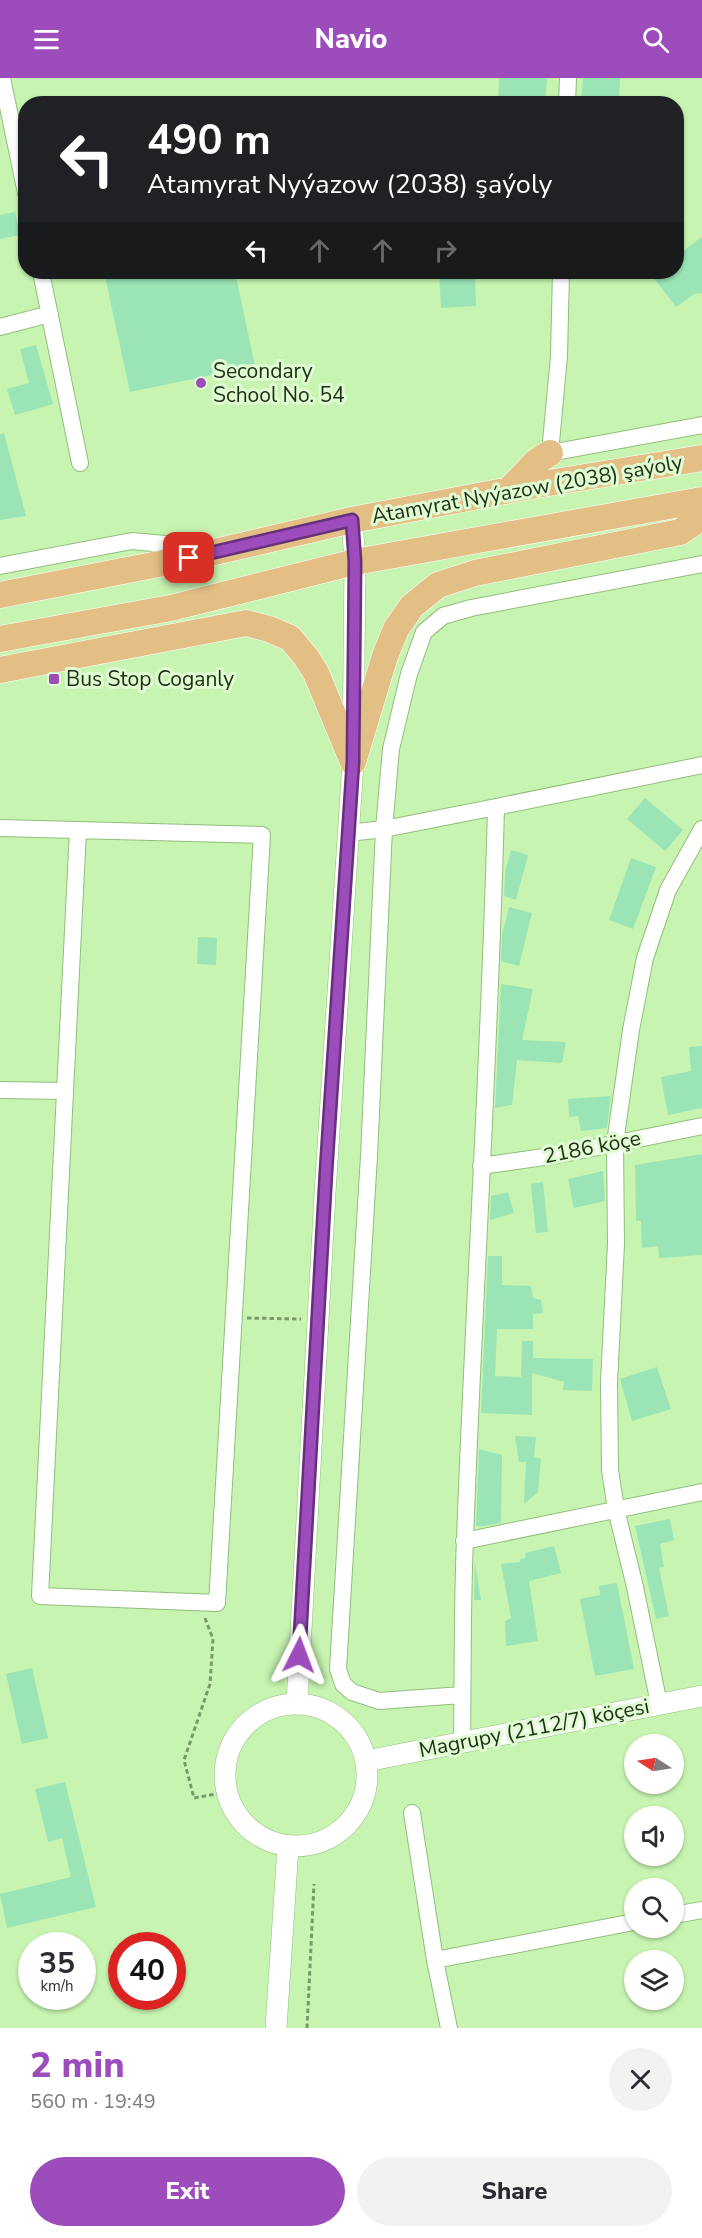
<!DOCTYPE html>
<meta charset="utf-8">
<style>
body{margin:0;font-family:"Nunito Sans",sans-serif;background:#f2f2f3;color:#2b2b33;height:100vh;display:flex;flex-direction:column;font-size:22px;white-space:nowrap}
*{box-sizing:border-box;margin:0}
p{font-size:20px;color:#7c7c81}
.icon{flex:none;width:33px;height:33px;fill:none;stroke:currentColor;stroke-width:2;stroke-linecap:round;stroke-linejoin:round}
.map{position:relative;height:1950px;overflow:hidden}
.details{display:flex;flex-direction:column;background:#fff;flex:1}
.details>*{flex:none}
.hud{position:absolute;left:18px;top:18px;width:666px;height:183px;border-radius:24px;box-shadow:0 2px 4px #0004;background:#202124;color:#fff;overflow:hidden}
.needle{width:39px;rotate:282deg}
.controls{position:absolute;left:624px;top:1656px;display:grid;gap:12px}
.controls a{display:grid;place-items:center;width:60px;height:60px;border-radius:50%;background:#fff;box-shadow:0 2px 4px #0004;font-size:30px}
.speed{position:absolute;left:18px;top:1854px;display:flex;gap:12px;font-size:30px;font-weight:700;text-align:center}
.speed>*{display:grid;place-content:center;width:78px;height:78px;border-radius:50%;background:#fff;box-shadow:0 2px 4px #0004;line-height:1}
.speed small{font-size:15px;font-weight:400}
.speed .limit{border:9px solid #d22;background:#fff;color:#111}
.pin{position:absolute;display:grid;place-items:center;width:51px;height:51px;color:#fff;margin:-26px;border-radius:12px;box-shadow:0 3px 9px #0006}
.me{position:absolute;width:66px;margin:-33px;rotate:3deg;stroke-linejoin:round;filter:drop-shadow(0 0 4px #0008)}
.turn{display:flex;align-items:center;gap:21px;height:126px;padding:0 30px;font-size:27px}
.turn .icon{width:78px;height:78px;stroke-width:2.5}
.turn b{display:block;font-size:42px;line-height:51px}
.lanes{display:flex;align-items:center;height:57px;padding:0 30px;background:#0003;justify-content:center;gap:30px;direction:ltr}
.lanes .off{opacity:.35}
.round{display:grid;place-items:center;flex:none;width:63px;height:63px;border-radius:32px;background:#f2f2f3}
.headline{display:flex;align-items:center;justify-content:space-between;height:102px;padding:0 30px}
h1{font-size:36px;font-weight:800;line-height:45px;color:#9d4cbc}
.primary-button{display:flex;gap:12px;margin-top:auto;padding:12px 30px}
.primary-button a{flex:1;height:69px;border-radius:36px;background:#9d4cbc;color:#fff;font-size:24px;font-weight:800;line-height:69px;text-align:center}
.primary-button a+a{background:#f2f2f3;color:#2b2b33}
header{display:flex;justify-content:space-between;align-items:center;height:78px;padding:0 30px;background:#9d4cbc;color:#fff;font-size:27px;font-weight:800}
.map>svg:first-child{display:block}
.building{fill:#9be4b6}
.lines{fill:none;stroke-linecap:round;stroke-linejoin:round}
.minor-casing{stroke:#92be7c;stroke-width:18}
.tertiary-casing{stroke:#92be7c;stroke-width:22}
.primary-casing{stroke:#fff;stroke-width:27}
.path{stroke:#799969;stroke-width:3;stroke-dasharray:4.5 3;stroke-linecap:butt}
.minor{stroke:#fff;stroke-width:16}
.tertiary{stroke:#fff;stroke-width:21}
.primary{stroke:#e3bf85;stroke-width:26}
.route-casing{stroke:#66317a;stroke-width:15}
.route{stroke:#9d4cbc;stroke-width:10}
.poi-dot{fill:#9d4cbc;stroke:#e0fcd3;stroke-width:2}
.labels{text-anchor:middle;stroke-width:6;stroke-linejoin:round;paint-order:stroke}
.poi-label{font-size:21px;fill:#1e2f15;stroke:#e0fcd3;text-anchor:start}
.street-label{font-size:21px;fill:#1e2f15;stroke:#e0fcd3}
</style>
<header><svg class="icon" aria-label="menu" viewBox="0 0 24 24"><path d="M4 6h16M4 12h16M4 18h16"/></svg>Navio<svg class="icon" aria-label="search" viewBox="0 0 24 24"><circle cx="10" cy="10" r="6"/><path d="M15 15l6 6"/></svg></header>
<div class="map">
<svg width="702" height="1950" viewBox="0 0 702 1950">
<rect width="100%" height="100%" fill="#c7f5b1"/>
<path class="building" d="M499 0H547L545 26H498Z
M583 0H620L619 26H581Z
M15 134 20 157 0 161V137Z
M702 159V215L694 216 676 229 649 194H676V178Z
M104 194H235L255 288 130 314Z
M439 194H475L476 228 441 230Z
M36 267 53 326 15 337 7 311 29 305 20 271Z
M4 355 26 438 0 442V356Z
M645 720 683 752 665 773 627 741Z
M511 772 528 777 516 822 504 818 505 795Z
M631 780 656 789 633 851 609 842Z
M509 829 532 835 519 888 501 883 502 857Z
M198 859 217 860 216 887 197 886Z
M501 906 533 911 522 962 566 964 562 985 517 982 512 1027 495 1030Z
M702 968V1030L668 1037 661 999 691 993 689 969Z
M611 1018 607 1050 581 1053 578 1038 569 1039 568 1021Z
M702 1076V1177L659 1180 658 1168 642 1170 641 1143H636L635 1087Z
M603 1093 605 1123 574 1130 568 1101Z
M543 1104 548 1154 536 1155 531 1106Z
M508 1114 514 1135 490 1142 491 1118Z
M488 1178H502V1207L531 1208 533 1220 541 1222 543 1235 533 1236V1251H497L495 1298 521 1299 522 1263H533V1280L593 1281 592 1313 563 1312 564 1304 532 1295V1337L481 1335Z
M657 1289 671 1331 632 1343 620 1301Z
M515 1358 536 1359 534 1379 541 1381 538 1414 524 1426 526 1384H519Z
M479 1371 502 1377 501 1445 484 1448H476Z
M670 1441 674 1462 660 1466 664 1489 659 1490 669 1538 656 1541 635 1448Z
M554 1468 561 1495 529 1503 538 1563 506 1568 505 1543 511 1540 501 1486 520 1484V1481L526 1480 525 1475Z
M475 1485 481 1522H474Z
M617 1505 634 1591 595 1598 580 1521 600 1517 599 1508Z
M32 1590 48 1660 22 1666 6 1596Z
M65 1704 96 1829 7 1850 0 1816 71 1799 62 1760 48 1764 35 1711Z"/>
<g class="lines">
<defs>
<path id="minor" d="M2 0 26 115
M567 26 568 0
M41 194 80 385
M561 194 559 278 550 375 702 347
M0 249 50 236
M0 488 132 463 165 466 189 480
M0 750 262 757 217 1525 40 1518 78 752
M348 755 384 751 496 729
M0 1012 65 1013
M481 1088 558 1077 702 1048
M464 1463 702 1414
M462 1617 379 1623 352 1614 343 1606 338 1591 369 1078 384 751 391 671 409 596 424 554 443 538 471 530 702 486
M659 1626 635 1509 616 1431 610 1392 609 1304 616 1166 615 1065 631 952 645 880 668 812 702 751
M462 1663C463 1596 462 1528 465 1461 474 1217 490 973 496 729L702 687
M412 1735 435 1882 449 1950
M674 1837 702 1832
M435 1882 634 1844"/>
<path id="tertiary" d="M297 1625 325 1115 353 684 355 484 352 442
M225 1697a71 71 0 1 1 142 0a71 71 0 1 1-142 0Z
M366 1683 702 1618
M276 1950 288 1769"/>
<path id="primary" d="M509 412 536 384 550 375
M0 517 189 480 352 442 536 407 702 380
M0 561 171 530 355 484 702 422
M0 592 246 545 269 551 290 560 306 579 316 595 353 684
M353 684 385 578 396 551 412 528 438 507 475 495 680 454 702 439"/>
</defs>
<use href="#minor" class="minor-casing"/>
<use href="#tertiary" class="tertiary-casing"/>
<use href="#primary" class="primary-casing"/>
<path class="path" d="M247 1240 301 1241
M205 1540 213 1561 210 1606 184 1682 194 1720 227 1714
M307 1950 314 1806"/>
<use href="#minor" class="minor"/>
<use href="#tertiary" class="tertiary"/>
<use href="#primary" class="primary"/>
</g>
<g class="lines">
<defs>
<path id="route" d="M189 480 352 442 355 484 353 684 326 1093 299 1577"/>
</defs>
<use href="#route" class="route-casing"/>
<use href="#route" class="route"/>
</g>
<g class="poi-dot">
<circle cx="201" cy="305" r="6"/>
<rect x="48" y="595" width="12" height="12" rx="3"/>
</g>
<g class="labels">
<g class="poi-label">
<text x="213" y="300">Secondary<tspan x="213" dy="24">School No. 54</tspan></text>
<text x="66" y="608">Bus Stop Coganly</text>
</g>
<g class="street-label">
<text transform="translate(527 411) rotate(-10)" y="7">Atamyrat Nyýazow (2038) şaýoly</text>
<text transform="translate(592 1069) rotate(-11)" y="7">2186 köçe</text>
<text transform="translate(534 1650) rotate(-11)" y="7">Magrupy (2112/7) köçesi</text>
</g>
</g>
</svg>
<div class="controls">
<a><svg class="needle" viewBox="-14 -14 28 28"><path d="M0-13l5 13h-10z" fill="#e53935"/><path d="M0 13l5-13h-10z" fill="#7c7c81"/></svg></a>
<a><svg class="icon" aria-label="sound" viewBox="0 0 24 24"><path d="M4 9h4l5-4v14l-5-4H4zM17 9q2 3 0 6"/></svg></a>
<a><svg class="icon" aria-label="search" viewBox="0 0 24 24"><circle cx="10" cy="10" r="6"/><path d="M15 15l6 6"/></svg></a>
<a><svg class="icon" aria-label="layers" viewBox="0 0 24 24"><path d="M12 4l9 5-9 5-9-5zM3 14l9 5 9-5"/></svg></a>
</div>
<div class="speed"><div>35<small>km/h</small></div><div class="limit">40</div></div>
<div class="pin" style="left:189px;top:480px;background:#d93025"><svg class="icon" aria-label="arrive" viewBox="0 0 24 24"><path d="M6 21V4h12l-3 4 3 4H6"/></svg></div>
<svg class="me" style="left:299px;top:1577px" viewBox="-20 -20 40 40"><path d="M0-17L14 15 0 8-14 15z" fill="#9d4cbc" stroke="#fff" stroke-width="4"/></svg>
<div class="hud">
<div class="turn"><svg class="icon" aria-label="left" viewBox="0 0 24 24"><path d="M17 20v-9H6M10 6l-5 5 5 5"/></svg><div><b>490 m</b>Atamyrat Nyýazow (2038) şaýoly</div></div>
<div class="lanes"><svg class="icon" aria-label="left" viewBox="0 0 24 24"><path d="M17 20v-9H6M10 6l-5 5 5 5"/></svg><svg class="icon off" aria-label="ahead" viewBox="0 0 24 24"><path d="M12 20V5M6 11l6-6 6 6"/></svg><svg class="icon off" aria-label="ahead" viewBox="0 0 24 24"><path d="M12 20V5M6 11l6-6 6 6"/></svg><svg class="icon off" aria-label="right" viewBox="0 0 24 24"><path d="M7 20v-9h11M14 6l5 5-5 5"/></svg></div>
</div>
</div>
<section class="details">
<div class="headline"><div><h1>2 min</h1><p>560 m · 19:49</p></div><a class="round"><svg class="icon" aria-label="close" viewBox="0 0 24 24"><path d="M6 6l12 12M18 6L6 18"/></svg></a></div>
<div class="primary-button"><a>Exit</a><a>Share</a></div>
</section>
